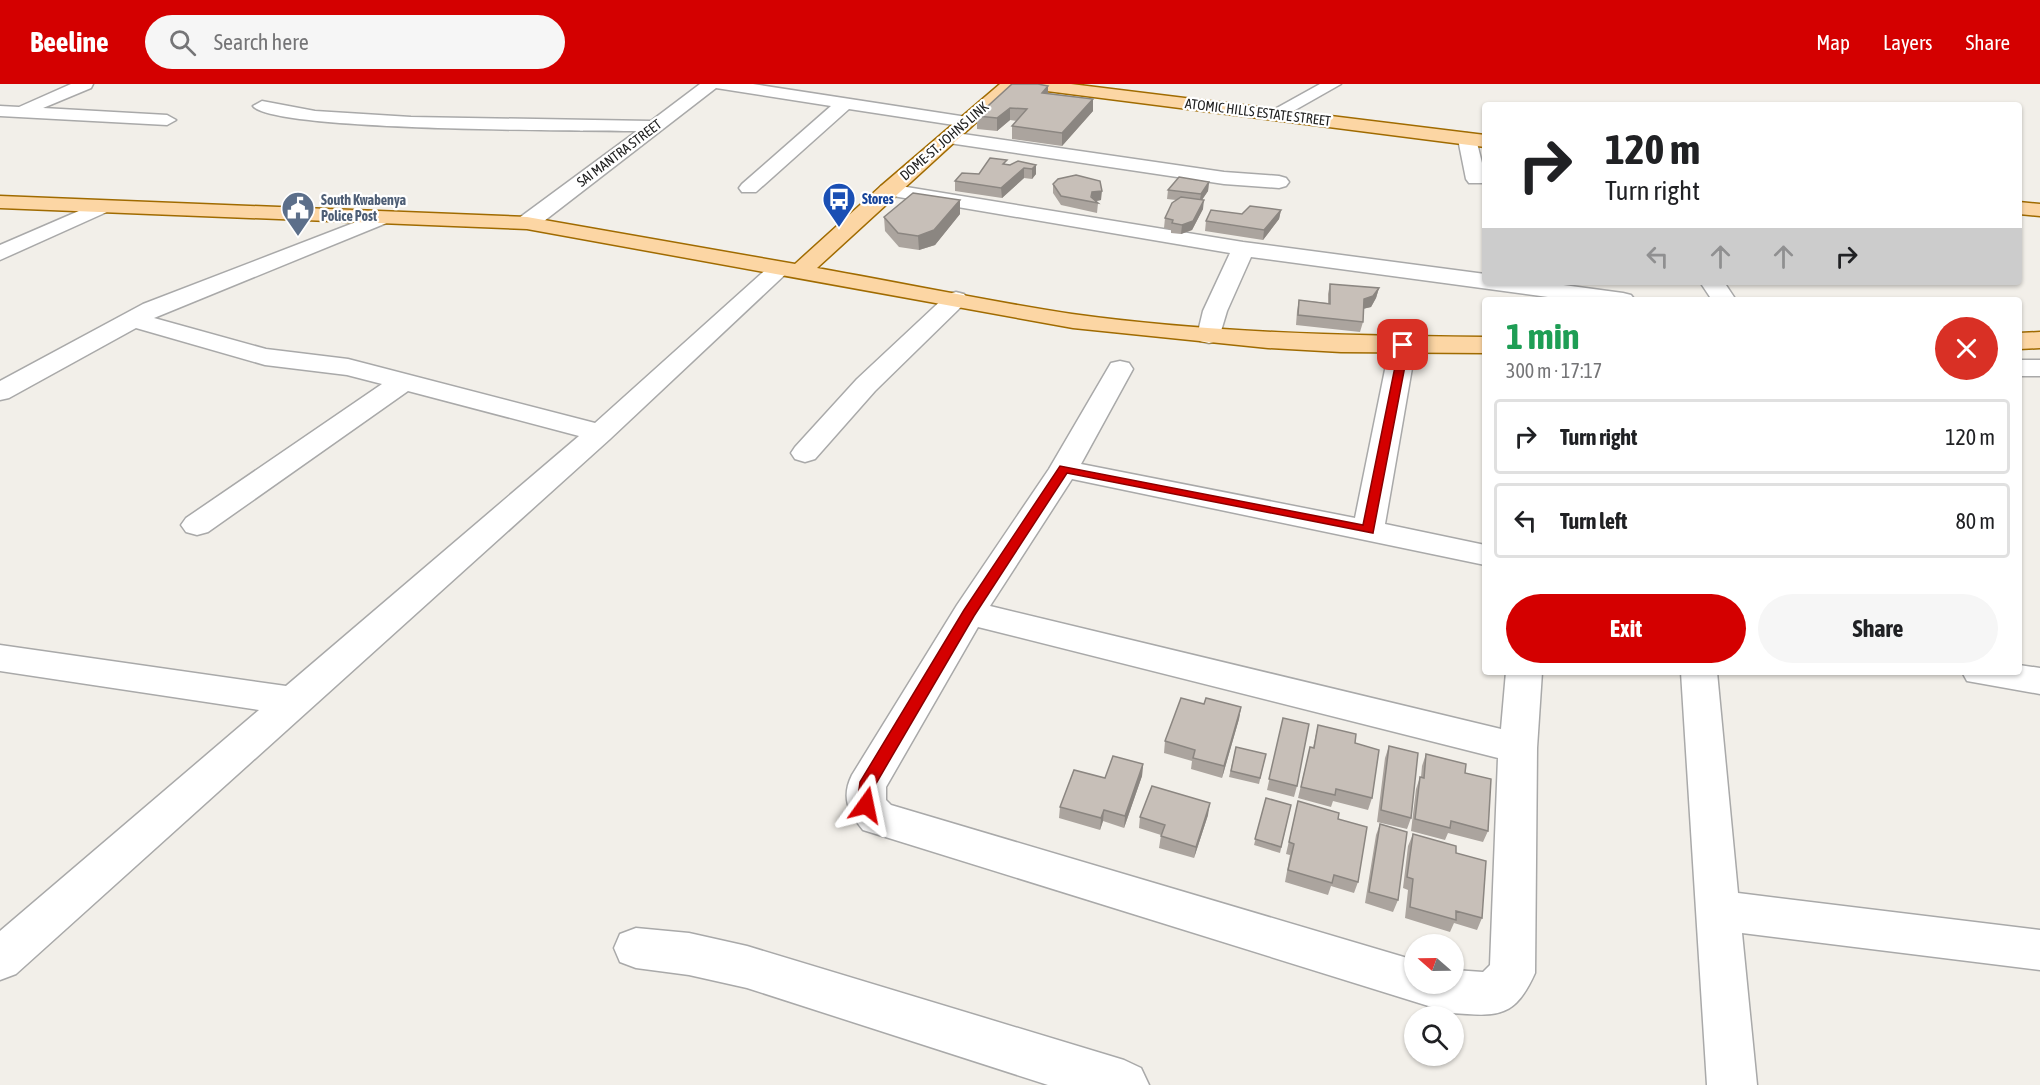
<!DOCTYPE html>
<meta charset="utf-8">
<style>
body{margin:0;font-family:"Asap Condensed",sans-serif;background:#f6f6f6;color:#202124;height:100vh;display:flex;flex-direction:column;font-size:22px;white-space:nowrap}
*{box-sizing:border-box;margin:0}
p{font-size:20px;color:#757577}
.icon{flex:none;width:33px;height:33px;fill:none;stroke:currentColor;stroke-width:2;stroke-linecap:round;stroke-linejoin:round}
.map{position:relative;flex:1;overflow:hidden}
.side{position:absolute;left:1482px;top:213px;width:540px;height:378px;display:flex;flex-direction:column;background:#fff;border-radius:6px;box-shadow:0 2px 4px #0004}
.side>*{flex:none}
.guide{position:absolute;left:1482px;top:18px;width:540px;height:183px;border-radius:6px;box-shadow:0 2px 4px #0004;background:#fff;color:#202124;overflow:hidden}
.needle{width:39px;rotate:290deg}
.buttons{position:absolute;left:1404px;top:850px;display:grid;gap:12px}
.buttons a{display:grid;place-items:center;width:60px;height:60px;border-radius:50%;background:#fff;box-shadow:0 2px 4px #0004;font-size:30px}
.pin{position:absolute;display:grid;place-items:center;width:51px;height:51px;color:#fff;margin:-26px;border-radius:12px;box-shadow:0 3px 9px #0006}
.me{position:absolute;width:66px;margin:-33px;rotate:12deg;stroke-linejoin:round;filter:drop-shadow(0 0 4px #0008)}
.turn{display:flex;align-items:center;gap:21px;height:126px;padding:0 24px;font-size:27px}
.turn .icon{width:78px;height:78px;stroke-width:2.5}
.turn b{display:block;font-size:42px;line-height:51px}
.lanes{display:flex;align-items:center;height:57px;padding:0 24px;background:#0003;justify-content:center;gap:30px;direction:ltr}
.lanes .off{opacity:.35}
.round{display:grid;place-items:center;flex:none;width:63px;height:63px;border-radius:32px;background:#f6f6f6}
.head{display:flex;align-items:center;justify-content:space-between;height:102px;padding:0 24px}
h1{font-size:36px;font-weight:700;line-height:45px;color:#1e9e55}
.button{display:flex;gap:12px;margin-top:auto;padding:12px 24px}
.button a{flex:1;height:69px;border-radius:36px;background:#d40000;color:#fff;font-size:24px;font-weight:700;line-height:69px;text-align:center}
.button a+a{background:#f6f6f6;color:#202124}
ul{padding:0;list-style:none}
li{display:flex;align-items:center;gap:18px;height:75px;margin:0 12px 9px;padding:0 12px;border:3px solid #e0e0e0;border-radius:6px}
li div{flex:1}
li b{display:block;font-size:22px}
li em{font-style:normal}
header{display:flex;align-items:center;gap:36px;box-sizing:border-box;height:84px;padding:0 30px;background:#d40000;color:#fff}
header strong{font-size:28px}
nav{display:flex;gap:33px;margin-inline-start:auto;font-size:21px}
.search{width:420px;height:54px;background:#f6f6f6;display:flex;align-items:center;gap:15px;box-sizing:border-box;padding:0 21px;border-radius:33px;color:#757577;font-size:22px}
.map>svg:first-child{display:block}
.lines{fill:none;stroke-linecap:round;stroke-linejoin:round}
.minor-casing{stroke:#a9a9a9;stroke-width:3}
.major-casing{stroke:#a06b00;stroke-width:3}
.minor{fill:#fff;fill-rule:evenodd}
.major{fill:#fcd6a4;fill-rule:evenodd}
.wall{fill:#aba49e}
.shaded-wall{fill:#8b8681}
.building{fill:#c7bfb8;stroke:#8b8681;stroke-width:1.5}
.route{fill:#d40000;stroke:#8a0000;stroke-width:1.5}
.labels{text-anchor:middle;stroke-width:4.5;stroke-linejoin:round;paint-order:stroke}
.far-street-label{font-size:14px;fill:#222;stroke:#fff}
.far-transit-label{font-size:14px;font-weight:bold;fill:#164399;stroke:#fff;text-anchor:start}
.far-service-label{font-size:14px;font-weight:bold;fill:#4e5e75;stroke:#fff;text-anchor:start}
</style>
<header>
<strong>Beeline</strong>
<div class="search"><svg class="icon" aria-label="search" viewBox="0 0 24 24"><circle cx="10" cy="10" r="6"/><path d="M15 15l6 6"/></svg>Search here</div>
<nav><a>Map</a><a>Layers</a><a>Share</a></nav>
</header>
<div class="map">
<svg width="2040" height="1001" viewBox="0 0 2040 1001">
<rect width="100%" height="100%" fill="#f2efe9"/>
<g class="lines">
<defs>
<path id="minor" d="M71 0H93L91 4 43 24 167 31 176 36 167 41 0 32V22L19 23Z
M700 0H753L967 33 976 38 967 43 849 25 756 108H742L739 104 742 100 831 22 716 4 535 144H519L516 139 519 134 637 47C588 46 272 48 253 22L262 17 315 27 411 33 651 37Z
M1320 0H1341L1281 34 1275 35 1266 30Z
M949 48 1224 88 1279 92 1286 94 1289 98 1286 102 1279 104 1224 100 942 58 940 54Z
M1467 49 1476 55 1485 91 1483 99H1469L1466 95 1458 55Z
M888 100 1243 158 1485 190V198H1541L1623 209 1631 211 1635 216H1570L1251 173 1227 227 1218 257 1209 259 1200 257 1197 252 1203 227 1230 169 881 110 878 106 881 102Z
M102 117 109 119 112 123 109 127 0 176V161Z
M382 128 389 130 393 134 389 138 154 234 266 265 348 275 595 339 772 180H788L791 185 610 355 16 890 0 896V847L259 626 0 587V561L286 602 579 352 408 307 208 448 197 451 186 448 181 441 186 434 382 300 347 291 265 281 136 244 9 314 0 316V297L143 220Z
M1700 198H1724L1736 216H1712Z
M956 208 964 210 968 215 964 220 875 307 815 375 805 378 795 375 791 369 795 363 857 295 948 210Z
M1403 253 1412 256 1416 261 1385 440 1485 461V481L1072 395 990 522 1501 645 1506 588H1542L1537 664 1535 889C1514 936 1496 932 1451 929L863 746C848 728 841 713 852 691L957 521 1049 385 1111 279 1120 277 1129 279 1133 285 1081 380 1355 434 1390 261 1394 256ZM978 543 1498 674 1490 881 1483 888 1454 886V900H1414V876L891 721 886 716V703Z
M2019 276H2040V292H2019Z
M2019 581 2040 584V610L1967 597 1962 588H2019Z
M1681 588H1717L1738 809 2040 846V886L1742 849 1757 1001H1707Z
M636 844 689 849 747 862 1124 976 1141 984 1149 1001H1048L747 904 689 891 636 884 620 878 614 864 620 850Z"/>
<path id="major" d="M1000 0H1018L817 184C902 199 987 217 1072 230 1209 249 1347 252 1485 253V269L1341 268 1268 264 1073 244 527 145 0 124V112L527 133 795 180 881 102Z
M1023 0H1071L1485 51V63L1031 5Z
M2019 118 2040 120V132L2019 130Z
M2040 248V264L2019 265V249Z"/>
</defs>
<use href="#minor" class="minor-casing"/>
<use href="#major" class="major-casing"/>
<use href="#minor" class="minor"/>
<use href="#major" class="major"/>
</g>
<path class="wall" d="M1048 2V9L1093 15V27L1062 62 1012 55V42L1017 37 1010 36 997 47 977 45V32Z
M1007 81H1036V90L1032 95 1024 94 1002 114 955 107V97Z
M1209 98 1208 107 1202 116 1203 125 1192 146 1181 150 1171 149V146L1164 144 1165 134 1176 116 1167 115 1168 106Z
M1053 100 1101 116 1096 117 1098 119 1097 129 1061 121 1053 109Z
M960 116V130L935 161 919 166 899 163 885 147 884 133Z
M1281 126 1279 135 1263 156 1205 147 1206 137 1242 130Z
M1330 200 1379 204 1376 214 1371 223 1363 225V238L1360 248 1296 241 1297 227 1299 216 1328 219V210Z
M1204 620 1241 623 1239 635 1222 694 1191 685 1192 677 1164 669 1165 657Z
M1283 634 1297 702 1294 713 1267 706Z
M1318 641 1355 659 1372 714 1368 726 1333 717 1331 723 1298 714 1310 663 1313 664Z
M1389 662 1411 734 1407 745 1377 738 1385 674Z
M1236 663 1266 670 1259 700 1229 693Z
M1426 670 1465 689 1488 747 1483 758 1448 749 1445 756 1411 747 1416 705 1420 693H1421L1422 682Z
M1143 680 1142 692 1124 744 1103 737 1100 746 1059 734 1060 723 1105 694Z
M1266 714 1291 721 1280 769 1254 761Z
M1298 717 1338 735 1358 798 1354 809 1331 802 1328 811 1285 798 1290 771 1286 770Z
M1208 731 1194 774 1159 764 1161 751 1139 744 1140 733Z
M1380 740 1398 816 1393 828 1365 819 1376 751Z
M1413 750 1456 769 1482 834 1477 846 1454 839 1450 848 1405 834 1408 806 1403 804 1408 762Z"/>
<path class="shaded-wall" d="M1048 2V15L1042 9Z
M1093 15V27L1062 62V49Z
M1010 24V36L997 47V34Z
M1036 81V90L1032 95V85Z
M1024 84V94L1002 114 1001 104Z
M1209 98 1208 107 1199 120 1201 110Z
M1102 107 1101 116 1091 118 1092 108Z
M960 116V130L935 161 919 166 918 152Z
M1204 116 1203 125 1192 146 1181 150 1182 141Z
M1281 126 1279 135 1263 156 1264 146Z
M1379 204 1376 214 1371 223 1362 225 1364 215Z
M1241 623 1239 635 1222 694 1224 682Z
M1143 680 1142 692 1124 744 1125 732Z
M1210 719 1208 731 1194 774 1196 763Z
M1104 726 1103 737 1100 746 1101 734Z"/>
<path class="building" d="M1012 0H1038L1048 2 1042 9 1093 15 1062 49 1012 42 1027 25 1010 24 997 34 977 32Z
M990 74 1007 76 1003 80 1010 81 1018 77 1036 81 1032 85 1024 84 1001 104 955 97 962 89 979 90Z
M1076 91 1100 97 1102 107 1092 108 1091 113 1098 119 1061 112 1053 100 1058 95Z
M1179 93 1209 98 1201 110 1168 106Z
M913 109 960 116 934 146 918 152 898 149 884 133Z
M1181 113 1204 116 1193 137 1182 141 1172 139 1173 136 1165 134 1172 119Z
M1250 122 1281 126 1264 146 1206 137 1211 126 1242 130Z
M1330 200 1379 204 1373 212 1364 215 1363 238 1298 231 1299 216 1330 220Z
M1181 614 1204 620 1206 614 1241 623 1224 682 1193 674 1195 666 1165 657Z
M1283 634 1309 640 1297 702 1269 695Z
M1318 641 1356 650 1355 659 1379 666 1372 714 1336 705 1335 711 1301 703 1310 663 1314 664Z
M1389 662 1418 669 1411 734 1381 726Z
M1236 663 1266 670 1260 694 1231 687Z
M1426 670 1466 680 1465 689 1491 695 1488 747 1451 737 1450 744 1415 735 1420 693 1424 694Z
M1113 672 1143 680 1125 732 1104 726 1101 734 1060 723 1074 686 1105 694Z
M1152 702 1210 719 1196 763 1161 752 1165 741 1140 733Z
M1266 714 1291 721 1281 763 1255 755Z
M1298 717 1339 729 1338 735 1367 743 1358 798 1334 791 1332 799 1288 786 1294 760 1289 758Z
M1380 740 1407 748 1398 816 1369 808Z
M1413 750 1456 762V769L1486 777 1482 834 1456 827V836L1410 823 1413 795 1407 793Z"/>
<path class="route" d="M1400 258 1409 261 1373 449 1067 389 974 532 874 703 872 726H860L857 721 860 698 964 526 1060 382 1363 441Z"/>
<defs>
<symbol id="bus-pin" viewBox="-11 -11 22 30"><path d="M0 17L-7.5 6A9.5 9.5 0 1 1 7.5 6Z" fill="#1a4fb4" stroke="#fff"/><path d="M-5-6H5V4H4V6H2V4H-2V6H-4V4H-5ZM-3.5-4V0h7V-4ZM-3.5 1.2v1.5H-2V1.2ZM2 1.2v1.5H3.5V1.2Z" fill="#fff"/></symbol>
<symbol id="civic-pin" viewBox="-11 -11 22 30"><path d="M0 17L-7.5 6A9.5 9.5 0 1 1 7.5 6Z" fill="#5c6f8a" stroke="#fff"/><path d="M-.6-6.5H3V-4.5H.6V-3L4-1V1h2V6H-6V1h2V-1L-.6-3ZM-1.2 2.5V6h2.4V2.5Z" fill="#fff"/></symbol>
</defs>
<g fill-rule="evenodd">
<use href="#bus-pin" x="820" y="96" width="38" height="52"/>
<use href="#civic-pin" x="279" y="105" width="38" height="52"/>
</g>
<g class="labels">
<g class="far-street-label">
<text transform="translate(1258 28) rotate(7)" y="5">ATOMIC HILLS ESTATE STREET</text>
<text transform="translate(944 57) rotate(-41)" y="5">DOME-ST. JOHNS LINK</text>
<text transform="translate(619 69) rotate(-37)" y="5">SAI MANTRA STREET</text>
</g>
<g class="far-transit-label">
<text x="862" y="120">Stores</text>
</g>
<g class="far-service-label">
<text x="321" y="121">South Kwabenya<tspan x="321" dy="16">Police Post</tspan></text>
</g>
</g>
</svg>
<div class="buttons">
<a><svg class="needle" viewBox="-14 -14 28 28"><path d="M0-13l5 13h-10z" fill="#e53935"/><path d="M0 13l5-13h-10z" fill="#757577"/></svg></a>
<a><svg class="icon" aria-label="search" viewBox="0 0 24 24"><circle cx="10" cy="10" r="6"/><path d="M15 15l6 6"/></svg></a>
</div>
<div class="pin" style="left:1403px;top:261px;background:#d93025"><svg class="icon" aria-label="arrive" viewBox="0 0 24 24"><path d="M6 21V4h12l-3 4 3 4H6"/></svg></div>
<svg class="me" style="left:866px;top:721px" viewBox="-20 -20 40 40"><path d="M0-17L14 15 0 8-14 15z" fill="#d40000" stroke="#fff" stroke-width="4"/></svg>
<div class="guide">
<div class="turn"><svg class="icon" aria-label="right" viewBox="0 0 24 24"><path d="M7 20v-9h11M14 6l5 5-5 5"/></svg><div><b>120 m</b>Turn right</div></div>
<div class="lanes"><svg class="icon off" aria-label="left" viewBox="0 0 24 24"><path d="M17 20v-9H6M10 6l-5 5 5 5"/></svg><svg class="icon off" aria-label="ahead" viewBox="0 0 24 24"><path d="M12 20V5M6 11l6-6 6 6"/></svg><svg class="icon off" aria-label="ahead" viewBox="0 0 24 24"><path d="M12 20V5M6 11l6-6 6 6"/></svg><svg class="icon" aria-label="right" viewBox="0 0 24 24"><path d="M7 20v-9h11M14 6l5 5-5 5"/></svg></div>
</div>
<section class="side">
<div class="head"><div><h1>1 min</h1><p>300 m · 17:17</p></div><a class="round" style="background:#d93025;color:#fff"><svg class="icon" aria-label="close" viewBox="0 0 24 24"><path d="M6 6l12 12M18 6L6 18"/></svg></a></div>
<ul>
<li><svg class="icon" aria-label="right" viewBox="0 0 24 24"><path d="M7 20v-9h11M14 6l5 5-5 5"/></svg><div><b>Turn right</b></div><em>120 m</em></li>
<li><svg class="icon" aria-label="left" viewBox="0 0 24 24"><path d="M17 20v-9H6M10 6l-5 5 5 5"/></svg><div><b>Turn left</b></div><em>80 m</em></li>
</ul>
<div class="button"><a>Exit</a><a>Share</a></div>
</section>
</div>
